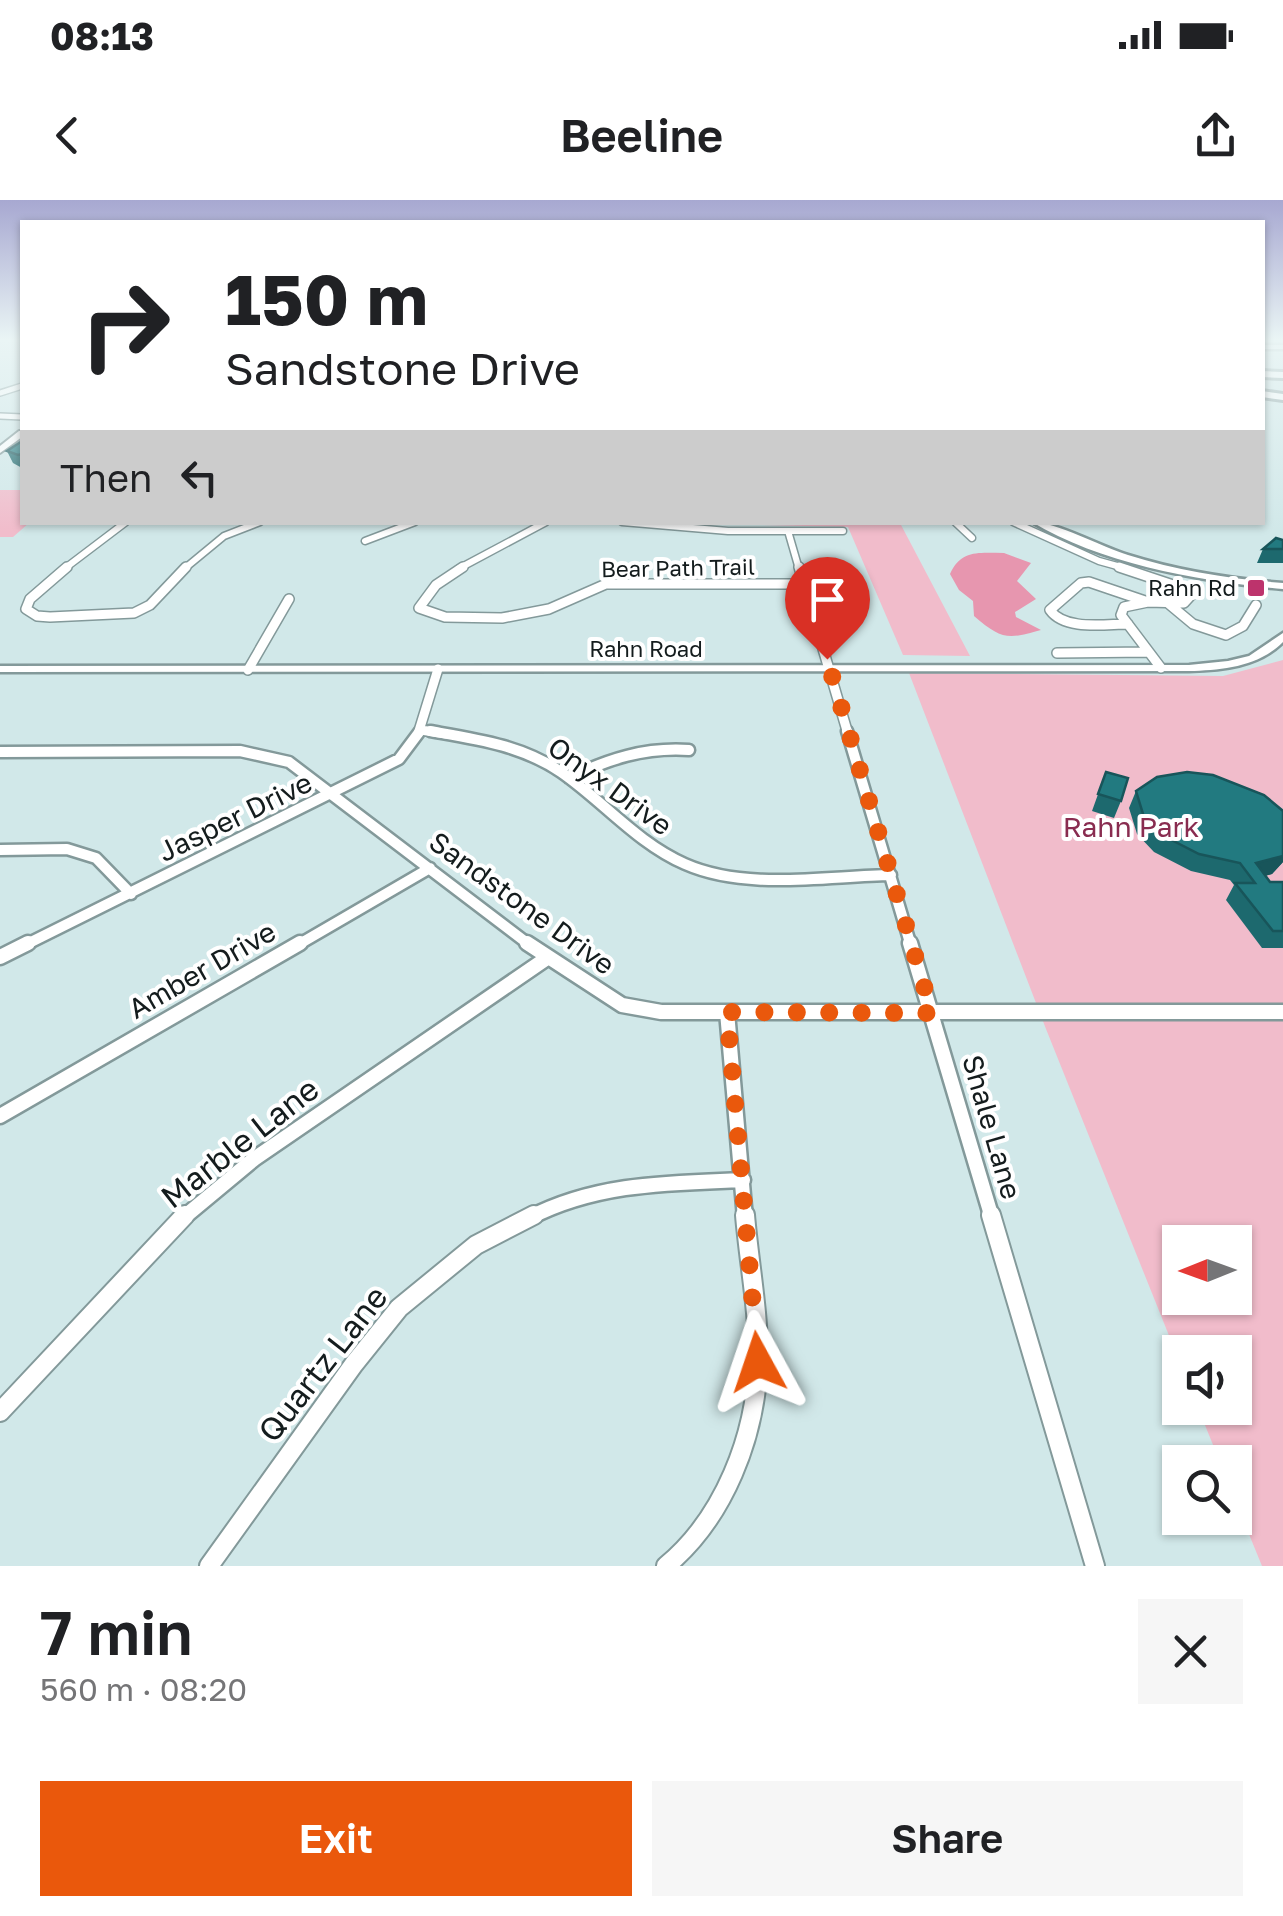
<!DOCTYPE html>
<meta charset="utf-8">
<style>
body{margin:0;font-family:"Golos Text",sans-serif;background:#f6f6f6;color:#202124;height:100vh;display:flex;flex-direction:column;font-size:38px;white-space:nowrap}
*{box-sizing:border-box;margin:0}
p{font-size:32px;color:#757577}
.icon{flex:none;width:55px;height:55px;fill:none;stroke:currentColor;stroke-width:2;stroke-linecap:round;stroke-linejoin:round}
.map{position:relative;height:1366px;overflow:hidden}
.drawer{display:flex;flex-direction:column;background:#fff;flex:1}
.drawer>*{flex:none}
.top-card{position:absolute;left:20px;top:20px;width:1245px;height:305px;border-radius:0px;box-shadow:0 2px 8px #0004;background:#fff;color:#202124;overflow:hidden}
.needle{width:65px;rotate:269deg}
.controls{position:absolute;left:1162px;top:1025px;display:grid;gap:20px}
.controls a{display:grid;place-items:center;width:90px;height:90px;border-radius:0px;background:#fff;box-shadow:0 2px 8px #0004;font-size:50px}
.pin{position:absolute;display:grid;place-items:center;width:85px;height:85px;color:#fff;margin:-102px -42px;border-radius:50% 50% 50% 0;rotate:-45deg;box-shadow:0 0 10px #0007}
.pin .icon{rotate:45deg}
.me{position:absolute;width:110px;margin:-55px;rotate:355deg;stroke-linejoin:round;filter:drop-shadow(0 0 8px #0008)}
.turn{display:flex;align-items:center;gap:35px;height:210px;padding:0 40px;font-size:45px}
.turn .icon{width:130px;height:130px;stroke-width:2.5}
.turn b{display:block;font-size:70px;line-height:85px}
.then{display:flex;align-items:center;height:95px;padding:0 40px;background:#0003;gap:20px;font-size:38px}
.round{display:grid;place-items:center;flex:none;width:105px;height:105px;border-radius:0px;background:#f6f6f6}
.summary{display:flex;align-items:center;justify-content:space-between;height:170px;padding:0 40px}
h1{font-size:60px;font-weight:600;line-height:75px}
.button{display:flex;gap:20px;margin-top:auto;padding:20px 40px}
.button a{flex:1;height:115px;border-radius:0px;background:#ea580c;color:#fff;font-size:40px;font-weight:600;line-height:115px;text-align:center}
.button a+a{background:#f6f6f6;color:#202124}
.status{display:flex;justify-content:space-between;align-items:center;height:70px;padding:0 50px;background:#fff;direction:ltr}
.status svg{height:28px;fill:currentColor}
header{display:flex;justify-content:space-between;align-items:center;height:130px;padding:0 40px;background:#fff;font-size:45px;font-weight:600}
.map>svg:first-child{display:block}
.green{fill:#f1bccb;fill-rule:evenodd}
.water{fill:#e796af}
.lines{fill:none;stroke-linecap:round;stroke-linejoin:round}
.minor-far5-casing{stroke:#83999a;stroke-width:8}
.minor-far4-casing{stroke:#83999a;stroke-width:9}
.minor-far3-casing{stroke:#83999a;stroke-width:12}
.minor-far2-casing{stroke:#83999a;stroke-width:15}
.minor-far1-casing{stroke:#83999a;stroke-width:19}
.minor-casing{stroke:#83999a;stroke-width:22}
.tertiary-casing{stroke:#83999a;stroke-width:5}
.secondary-casing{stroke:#83999a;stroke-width:4}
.motorway-casing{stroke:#83999a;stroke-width:6}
.minor-far5{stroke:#fff;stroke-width:5}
.minor-far4{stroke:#fff;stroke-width:6}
.minor-far3{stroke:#fff;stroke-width:9}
.minor-far2{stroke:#fff;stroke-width:10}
.minor-far1{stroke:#fff;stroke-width:14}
.minor{stroke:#fff;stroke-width:18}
.tertiary{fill:#fff;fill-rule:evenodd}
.secondary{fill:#fff;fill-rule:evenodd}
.motorway{fill:#fff;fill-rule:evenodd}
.wall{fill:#1d696e}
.shaded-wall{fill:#18555a}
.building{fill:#227a80;stroke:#18555a;stroke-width:2.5}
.route{stroke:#ea580c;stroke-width:18;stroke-dasharray:0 32.4}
.poi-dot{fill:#bd336c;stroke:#fff;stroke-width:4}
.labels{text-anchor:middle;stroke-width:8;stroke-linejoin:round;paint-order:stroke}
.far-street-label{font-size:22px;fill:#141c1d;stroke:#fff}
.far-poi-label{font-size:22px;fill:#141c1d;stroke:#fff;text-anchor:end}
.street-label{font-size:28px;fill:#141c1d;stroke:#fff}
.park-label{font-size:28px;fill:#892c50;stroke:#fff}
.near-street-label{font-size:32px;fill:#141c1d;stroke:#fff}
</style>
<div class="status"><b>08:13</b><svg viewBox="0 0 49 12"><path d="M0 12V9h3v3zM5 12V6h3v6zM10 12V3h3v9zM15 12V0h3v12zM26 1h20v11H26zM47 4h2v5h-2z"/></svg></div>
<header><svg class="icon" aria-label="back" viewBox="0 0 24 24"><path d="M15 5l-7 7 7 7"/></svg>Beeline<svg class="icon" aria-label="share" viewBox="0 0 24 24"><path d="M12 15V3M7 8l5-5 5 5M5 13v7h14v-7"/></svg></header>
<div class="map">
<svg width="1283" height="1366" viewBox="0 0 1283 1366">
<rect width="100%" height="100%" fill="#d1e8e9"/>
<path class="green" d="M0 290H22V322L29 323 13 337H0Z
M672 323H900L970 456 903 455 848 327Z
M1283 460V1366H1262L1235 1300V1262H1220L1198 1208H1235V1152H1180V1163L1046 829 909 473 1223 476ZM1180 1042H1235V1098H1180Z"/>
<path class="water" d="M1004 353 1031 363 1017 381 1036 399 1015 412 1016 417 1041 430C1007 440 1001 439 974 416L973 401 959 390 950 374C961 349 980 353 1004 353Z"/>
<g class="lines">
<defs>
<path id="minor-far5" d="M0 193 22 186
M0 216 22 217"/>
<path id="minor-far4" d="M622 322 728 331H843
M955 322 972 338
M1013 322 1099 361 1128 369
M788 331 799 369
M365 341 415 322
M64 369 126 322
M184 369 224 336 260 322
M458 369 546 322"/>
<path id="minor-far3" d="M67 367 30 399 26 409 37 416 50 417 134 413 150 405 186 367
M463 367 436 385 419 408 445 417 502 418 549 409 606 384H804
M799 367 848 534
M1119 367 1194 392 1184 403 1148 402 1124 407 1121 415 1161 468
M1169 404 1193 424 1226 435 1243 426 1256 405
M1128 424C1105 424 1065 431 1050 410L1081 383 1089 382 1148 402
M1057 453 1149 452
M248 470 289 399
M421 530 446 534
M418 534 438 469"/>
<path id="minor-far2" d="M430 531C476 539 521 545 561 572 603 601 637 643 685 664 746 691 826 676 891 675
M847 531 911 746
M0 552 240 551 289 562 531 746
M569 578C608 559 645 547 689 550
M0 650 67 649 96 658 131 694
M23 746 399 559 420 531
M296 746 430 668"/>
<path id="minor-far1" d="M527 743 622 805 661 812H1283
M910 743 992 1018
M0 757 28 743
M727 812 745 1018
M0 916 300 743
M183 1018 254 959 547 758
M529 1018C596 983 669 983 743 980"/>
<path id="minor" d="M991 1015 1095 1366
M0 1212 185 1015
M209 1366 354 1164 399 1108 476 1045 534 1015
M666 1366C724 1318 756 1236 758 1161 759 1113 749 1063 745 1015"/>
<path id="tertiary" d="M1262 145H1283V149H1262Z
M1032 322C1056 322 1102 347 1128 355 1179 371 1230 379 1283 383V389C1203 382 1101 364 1032 322Z
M1283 433V442C1258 467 1222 470 1189 471L0 472V466L1189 465 1228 461 1249 456Z"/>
<path id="secondary" d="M19 231H22V237L0 253V246Z"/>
<path id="motorway" d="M1262 171 1283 172V178L1262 177Z
M1262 191 1283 194V200L1262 197Z"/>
</defs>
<use href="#minor-far5" class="minor-far5-casing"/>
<use href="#minor-far4" class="minor-far4-casing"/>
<use href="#minor-far3" class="minor-far3-casing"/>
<use href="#minor-far2" class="minor-far2-casing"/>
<use href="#minor-far1" class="minor-far1-casing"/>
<use href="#minor" class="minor-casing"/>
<use href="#tertiary" class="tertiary-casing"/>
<use href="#secondary" class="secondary-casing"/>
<use href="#motorway" class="motorway-casing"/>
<use href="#minor-far5" class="minor-far5"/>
<use href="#minor-far4" class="minor-far4"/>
<use href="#minor-far3" class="minor-far3"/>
<use href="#minor-far2" class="minor-far2"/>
<use href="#minor-far1" class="minor-far1"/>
<use href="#minor" class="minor"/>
<use href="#tertiary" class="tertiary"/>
<use href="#secondary" class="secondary"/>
<use href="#motorway" class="motorway"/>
</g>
<path class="wall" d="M22 241V268L13 263 7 251Z
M1283 340V363H1257L1263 349Z
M1106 572 1121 601 1114 618 1092 611Z
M1136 591 1283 611V662L1272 674 1265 676 1270 682H1283V748H1262L1226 700 1234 685 1230 680 1191 671 1154 652 1137 634 1129 608Z"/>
<path class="shaded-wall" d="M1283 656V662L1272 674 1252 679 1256 663Z"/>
<path class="building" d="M22 241V254L18 255 7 251Z
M1276 338 1283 340V349H1263Z
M1106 572 1128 578 1121 601 1098 594Z
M1187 572 1213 575 1264 595 1283 611V656L1256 663 1270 682H1283V731H1273L1235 683H1255L1240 663 1199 654 1162 635 1144 617 1136 591 1157 577Z"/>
<linearGradient id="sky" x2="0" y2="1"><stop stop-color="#a7a8d1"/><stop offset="0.42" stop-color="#eaf5f5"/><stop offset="1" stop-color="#eaf5f5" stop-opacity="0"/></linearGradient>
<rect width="1283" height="332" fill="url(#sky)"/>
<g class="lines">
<path class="route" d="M758 1162 727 812 932 813 827 459"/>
</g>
<rect class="poi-dot" x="1246" y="378" width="20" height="20" rx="5"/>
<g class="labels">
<g class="far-street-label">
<text transform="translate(678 368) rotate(-1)" y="8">Bear Path Trail</text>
<text x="646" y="457">Rahn Road</text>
</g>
<g class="far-poi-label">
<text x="1236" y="396">Rahn Rd</text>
</g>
<g class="street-label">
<text transform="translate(610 586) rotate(36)" y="10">Onyx Drive</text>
<text transform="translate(235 617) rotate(-26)" y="10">Jasper Drive</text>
<text transform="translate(522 703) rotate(36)" y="10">Sandstone Drive</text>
<text transform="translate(202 770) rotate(-30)" y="10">Amber Drive</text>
<text transform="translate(992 927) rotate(74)" y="10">Shale Lane</text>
</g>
<g class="park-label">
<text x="1131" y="637">Rahn Park</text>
</g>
<g class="near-street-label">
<text transform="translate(240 943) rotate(-38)" y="11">Marble Lane</text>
<text transform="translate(323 1164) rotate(-52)" y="11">Quartz Lane</text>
</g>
</g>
</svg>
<div class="controls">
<a><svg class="needle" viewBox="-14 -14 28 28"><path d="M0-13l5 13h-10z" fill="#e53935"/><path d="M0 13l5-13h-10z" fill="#757577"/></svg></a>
<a><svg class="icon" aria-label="sound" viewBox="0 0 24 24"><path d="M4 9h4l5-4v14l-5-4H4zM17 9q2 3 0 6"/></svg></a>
<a><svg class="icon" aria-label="search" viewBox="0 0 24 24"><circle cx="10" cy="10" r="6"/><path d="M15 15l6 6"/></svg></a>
</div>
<div class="pin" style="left:827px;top:459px;background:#d93025"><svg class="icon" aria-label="arrive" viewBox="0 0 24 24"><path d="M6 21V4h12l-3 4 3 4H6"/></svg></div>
<svg class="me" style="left:758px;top:1162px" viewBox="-20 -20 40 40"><path d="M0-17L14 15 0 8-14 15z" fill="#ea580c" stroke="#fff" stroke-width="4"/></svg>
<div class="top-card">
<div class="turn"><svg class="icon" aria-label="right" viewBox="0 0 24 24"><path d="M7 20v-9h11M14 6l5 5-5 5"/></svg><div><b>150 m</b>Sandstone Drive</div></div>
<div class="then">Then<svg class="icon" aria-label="left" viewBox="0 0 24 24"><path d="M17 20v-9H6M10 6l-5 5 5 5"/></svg></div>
</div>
</div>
<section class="drawer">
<div class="summary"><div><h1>7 min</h1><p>560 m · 08:20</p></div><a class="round"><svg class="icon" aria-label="close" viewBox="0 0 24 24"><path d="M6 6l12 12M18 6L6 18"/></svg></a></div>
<div class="button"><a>Exit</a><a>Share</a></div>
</section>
